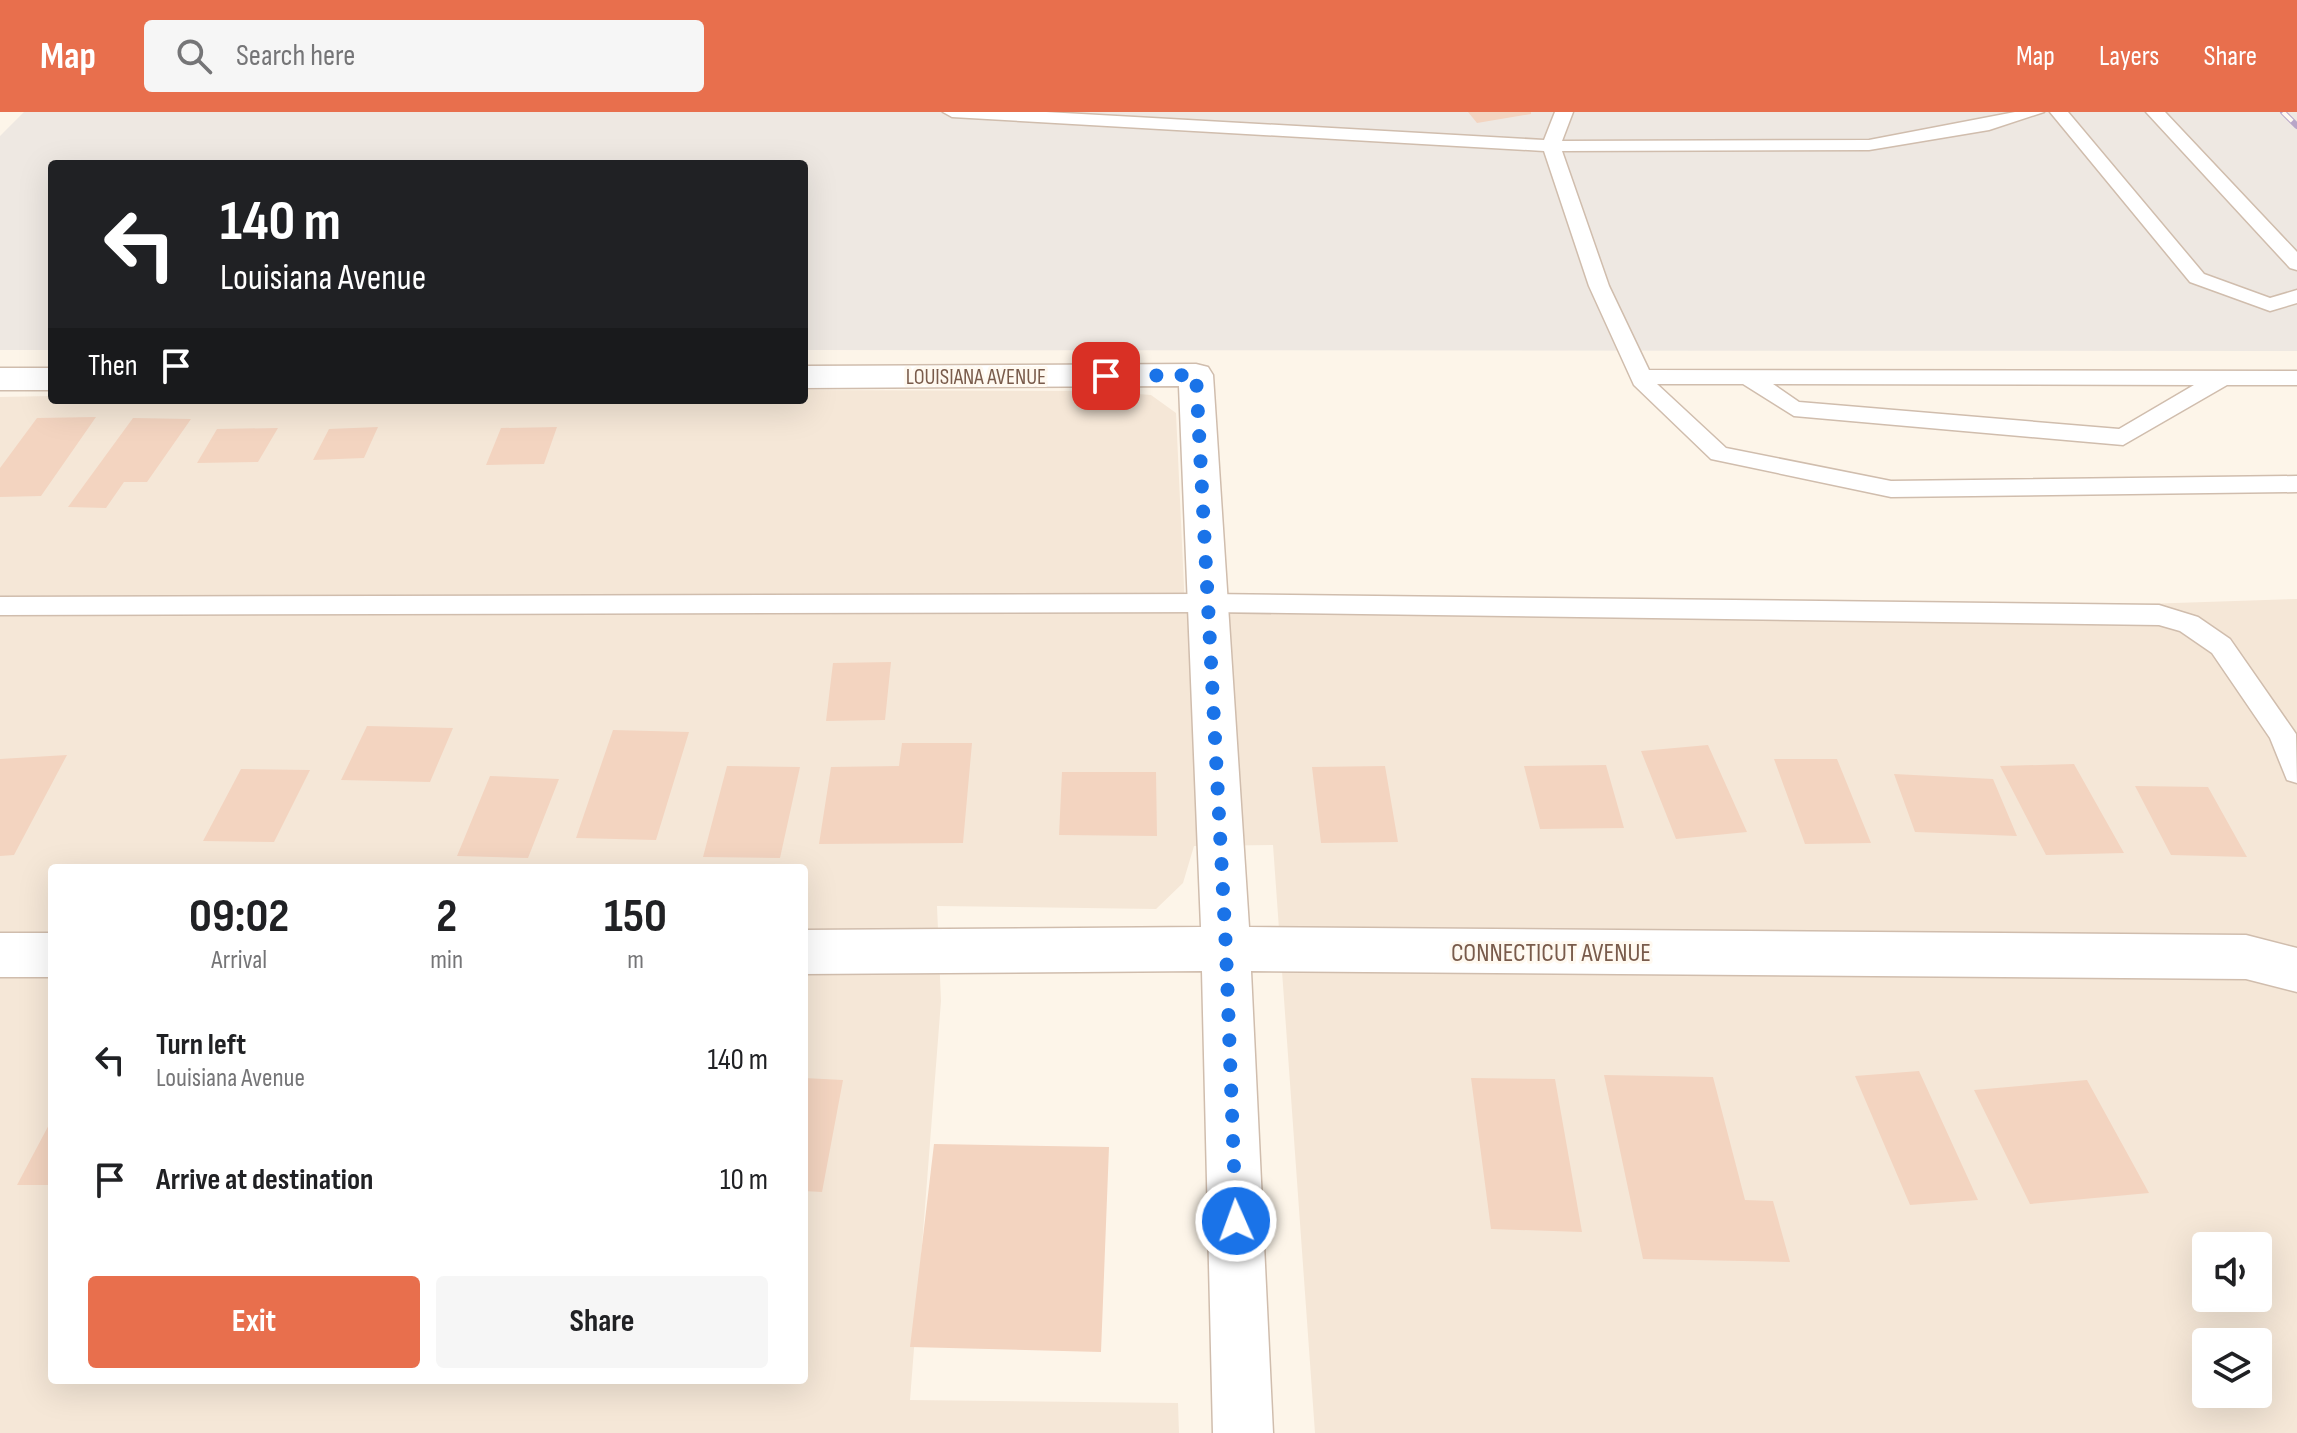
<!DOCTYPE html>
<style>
body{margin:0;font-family:"Sofia Sans Condensed",sans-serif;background:#f6f6f6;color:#202124;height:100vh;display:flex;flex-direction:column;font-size:30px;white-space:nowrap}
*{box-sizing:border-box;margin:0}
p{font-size:26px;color:#757577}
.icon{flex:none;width:44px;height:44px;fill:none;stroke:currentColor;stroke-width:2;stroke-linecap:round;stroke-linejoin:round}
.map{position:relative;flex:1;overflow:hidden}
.drawer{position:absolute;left:48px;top:752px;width:760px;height:520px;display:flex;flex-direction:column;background:#fff;border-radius:8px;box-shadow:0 8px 32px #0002}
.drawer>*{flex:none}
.top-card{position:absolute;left:48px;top:48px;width:760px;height:244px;border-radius:8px;box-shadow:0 8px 32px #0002;background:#202124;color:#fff;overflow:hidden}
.buttons{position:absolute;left:2192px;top:1120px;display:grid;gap:16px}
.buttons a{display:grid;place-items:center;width:80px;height:80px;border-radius:8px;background:#fff;box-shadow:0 8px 32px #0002;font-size:40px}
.pin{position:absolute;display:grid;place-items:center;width:68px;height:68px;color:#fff;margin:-34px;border-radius:16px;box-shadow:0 4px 12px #0006}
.me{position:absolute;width:88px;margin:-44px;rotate:358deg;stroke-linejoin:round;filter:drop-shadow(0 0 6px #0008)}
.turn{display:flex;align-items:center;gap:28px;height:168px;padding:0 40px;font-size:36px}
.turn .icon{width:104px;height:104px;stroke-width:2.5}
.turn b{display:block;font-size:56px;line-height:68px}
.then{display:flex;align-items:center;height:76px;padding:0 40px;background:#0003;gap:16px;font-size:30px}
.eta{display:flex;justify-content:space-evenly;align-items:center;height:136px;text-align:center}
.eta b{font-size:48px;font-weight:700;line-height:56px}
.action{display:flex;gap:16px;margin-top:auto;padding:16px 40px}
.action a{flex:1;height:92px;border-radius:8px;background:#e86f4d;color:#fff;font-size:32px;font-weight:700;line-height:92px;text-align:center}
.action a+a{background:#f6f6f6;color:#202124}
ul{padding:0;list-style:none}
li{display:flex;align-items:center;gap:24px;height:120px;padding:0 40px}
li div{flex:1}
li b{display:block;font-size:30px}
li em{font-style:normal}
header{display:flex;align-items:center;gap:48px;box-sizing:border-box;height:112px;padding:0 40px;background:#e86f4d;color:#fff}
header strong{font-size:38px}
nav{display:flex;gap:44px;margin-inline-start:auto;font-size:28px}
.search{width:560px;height:72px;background:#f6f6f6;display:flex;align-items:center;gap:20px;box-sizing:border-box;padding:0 28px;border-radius:8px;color:#757577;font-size:30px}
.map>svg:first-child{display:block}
.residential{fill:#f5e7d7;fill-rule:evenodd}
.industrial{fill:#eee8e2}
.building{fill:#f3d4c0}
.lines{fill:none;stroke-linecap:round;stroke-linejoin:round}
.lane-casing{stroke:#d0bdad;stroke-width:3}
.street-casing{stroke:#d0bdad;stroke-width:3}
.lane{fill:#fff;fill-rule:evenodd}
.street{fill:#fff;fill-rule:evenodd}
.rail-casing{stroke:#b8a6c8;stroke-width:6}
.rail{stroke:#fff9f0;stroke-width:4;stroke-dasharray:13;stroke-linecap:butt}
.route{stroke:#1a73e8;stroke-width:14;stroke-dasharray:0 25.2}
.labels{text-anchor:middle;stroke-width:6;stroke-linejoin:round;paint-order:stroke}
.far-street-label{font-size:22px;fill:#795b4b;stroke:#fff9f0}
.street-label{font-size:26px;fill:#795b4b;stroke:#fff9f0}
</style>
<header>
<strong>Map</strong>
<div class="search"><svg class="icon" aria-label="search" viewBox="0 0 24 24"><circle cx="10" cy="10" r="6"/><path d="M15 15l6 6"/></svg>Search here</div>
<nav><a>Map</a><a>Layers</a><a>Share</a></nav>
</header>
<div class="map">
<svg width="2297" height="1321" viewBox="0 0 2297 1321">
<rect width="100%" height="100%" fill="#fdf5e9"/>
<path class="residential" d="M804 278 1099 279 1151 283 1176 301 1185 497 1960 498 2297 487V1321H1315L1273 733 1194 734 1183 771 1156 797 937 794 941 889 910 1288 1178 1291 1179 1321H0V285L52 284V288H804ZM52 756H804V1268H52ZM2206 1134H2258V1186H2206ZM2206 1230H2258V1282H2206Z"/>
<path class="industrial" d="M24 0H2297V239L804 238V52H52V238H0V24Z"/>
<path class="building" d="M1468 0H1531V2L1477 11Z
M96 305 41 384 0 385V356L37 306Z
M133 306 191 307 147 370H124L106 396 68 395Z
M378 315 364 346 313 348 329 317Z
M557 315 544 352 486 353 501 316Z
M278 316 258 350 197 351 217 317Z
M891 550 885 608 826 609 833 551Z
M367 614 453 616 430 670 341 668Z
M613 618 689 620 656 728 576 726Z
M902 631H972L963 731 819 732 831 655 899 654Z
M1708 633 1747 720 1676 727 1641 639Z
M67 643 14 743 0 744V647Z
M1774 647H1837L1871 731 1805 732Z
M2074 652 2124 741 2046 743 2000 654Z
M1606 653 1624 716 1540 717 1524 654Z
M727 654 800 655 780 746 703 745Z
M1385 654 1398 730 1321 731 1312 655Z
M241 657 310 658 274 730 203 729Z
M1062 660H1156L1157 724 1059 723Z
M1894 662 1993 667 2017 724 1915 720Z
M490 664 559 667 528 746 457 744Z
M2135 674 2208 675 2247 745 2171 743Z
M1919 959 1978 1088 1910 1093 1855 964Z
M1604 963 1713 965 1745 1088 1773 1089 1790 1150 1643 1147Z
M804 966 843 968 822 1080 804 1079Z
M1471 966 1555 967 1582 1120 1491 1117Z
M2087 968 2149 1081 2030 1092 1974 978Z
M52 1007V1073H17Z
M934 1032 1109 1035 1101 1240 910 1235Z"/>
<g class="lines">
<defs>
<path id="lane" d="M943 0H1046L1544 28 1555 0H1573L1562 29 1869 28 2015 0H2044L1989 18 1869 38 1562 39 1609 174 1649 258 2297 259V273H2227L2123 333 1794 304 1743 272H1657L1726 336 1891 369 2297 364V380L1891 385 1711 347 1634 273 1589 174 1544 39 952 5ZM1773 272 2194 273 2119 317 1799 290Z
M2050 0H2068L2204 162 2270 186 2297 178V191L2270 199 2190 170Z
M2146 0H2165L2297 140V158L2290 156Z
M1208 482 2159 493 2198 505 2230 527 2296 622 2297 671 2287 668 2270 626 2212 541 2180 519 2159 513 1208 500 0 503V485Z"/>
<path id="street" d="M1196 252 1208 255 1213 263 1249 815 2246 823 2297 836V880L2246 867 1251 859 1273 1321H1213L1202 859 804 862V818L1201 815 1179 274 804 276V254Z
M0 256H52V278H0Z
M0 821H52V865H0Z"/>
</defs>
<use href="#lane" class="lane-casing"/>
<use href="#street" class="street-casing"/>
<use href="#lane" class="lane"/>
<use href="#street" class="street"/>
<defs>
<path id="rail" d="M2283 0 2297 14"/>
</defs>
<use href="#rail" class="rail-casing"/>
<use href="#rail" class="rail"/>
</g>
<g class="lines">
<path class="route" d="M1106 264 1196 263 1226 837 1236 1109"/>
</g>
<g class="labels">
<g class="far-street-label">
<text x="976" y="272">LOUISIANA AVENUE</text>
</g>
<g class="street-label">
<text x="1551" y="849">CONNECTICUT AVENUE</text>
</g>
</g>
</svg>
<div class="buttons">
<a><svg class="icon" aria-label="sound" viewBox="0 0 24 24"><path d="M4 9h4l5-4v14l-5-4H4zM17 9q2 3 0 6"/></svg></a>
<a><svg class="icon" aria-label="layers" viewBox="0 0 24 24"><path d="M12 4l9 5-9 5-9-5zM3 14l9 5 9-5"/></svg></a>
</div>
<div class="pin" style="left:1106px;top:264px;background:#d93025"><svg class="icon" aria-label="arrive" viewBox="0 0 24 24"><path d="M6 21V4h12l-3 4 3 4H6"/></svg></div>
<svg class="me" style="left:1236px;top:1109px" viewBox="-20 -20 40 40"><circle r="17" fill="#1a73e8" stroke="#fff" stroke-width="3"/><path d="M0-11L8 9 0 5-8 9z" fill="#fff"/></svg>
<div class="top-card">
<div class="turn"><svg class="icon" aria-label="left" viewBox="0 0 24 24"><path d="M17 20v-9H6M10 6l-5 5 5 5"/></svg><div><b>140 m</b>Louisiana Avenue</div></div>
<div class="then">Then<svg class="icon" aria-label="arrive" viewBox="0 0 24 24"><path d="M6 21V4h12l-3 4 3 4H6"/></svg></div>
</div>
<section class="drawer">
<div class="eta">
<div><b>09:02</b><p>Arrival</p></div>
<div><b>2</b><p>min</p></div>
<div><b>150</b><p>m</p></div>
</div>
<ul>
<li><svg class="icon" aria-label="left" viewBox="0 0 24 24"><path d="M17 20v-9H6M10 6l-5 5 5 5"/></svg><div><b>Turn left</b><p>Louisiana Avenue</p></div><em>140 m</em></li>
<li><svg class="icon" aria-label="arrive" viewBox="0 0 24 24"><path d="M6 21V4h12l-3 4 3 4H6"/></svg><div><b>Arrive at destination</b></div><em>10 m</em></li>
</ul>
<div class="action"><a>Exit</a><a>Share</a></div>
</section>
</div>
